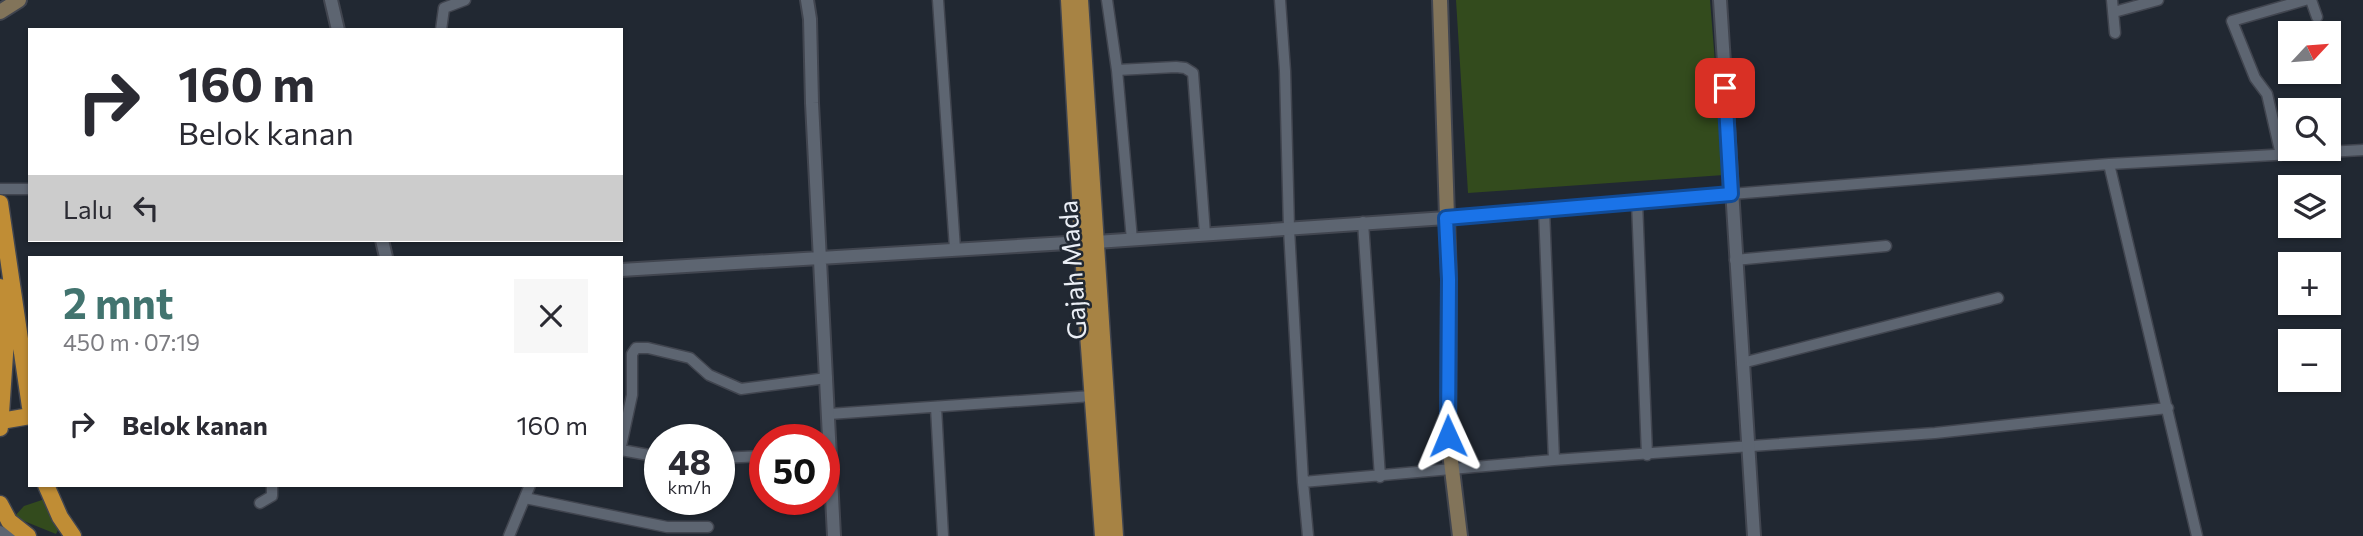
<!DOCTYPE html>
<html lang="id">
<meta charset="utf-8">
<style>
body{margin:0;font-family:Commissioner,sans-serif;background:#f7f7f7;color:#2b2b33;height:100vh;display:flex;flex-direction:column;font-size:26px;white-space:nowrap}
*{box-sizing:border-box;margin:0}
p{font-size:23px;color:#7c7c81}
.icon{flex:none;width:38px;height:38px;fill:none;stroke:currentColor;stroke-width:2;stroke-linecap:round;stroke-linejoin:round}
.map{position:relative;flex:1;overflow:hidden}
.details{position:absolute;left:28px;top:256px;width:595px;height:231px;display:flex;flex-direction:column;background:#fff;border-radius:0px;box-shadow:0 2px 5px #0004}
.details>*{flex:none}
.hud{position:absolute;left:28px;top:28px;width:595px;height:214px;border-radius:0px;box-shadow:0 2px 5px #0004;background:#fff;color:#2b2b33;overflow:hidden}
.needle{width:46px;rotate:64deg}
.controls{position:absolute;left:2278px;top:21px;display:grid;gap:14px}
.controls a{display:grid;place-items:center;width:63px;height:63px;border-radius:0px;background:#fff;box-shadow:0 2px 5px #0004;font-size:35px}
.speed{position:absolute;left:644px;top:424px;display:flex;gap:14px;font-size:35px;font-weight:700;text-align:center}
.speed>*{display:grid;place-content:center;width:91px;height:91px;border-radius:50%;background:#fff;box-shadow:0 2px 5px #0004;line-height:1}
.speed small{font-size:18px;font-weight:400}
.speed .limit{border:10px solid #d22;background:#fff;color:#111}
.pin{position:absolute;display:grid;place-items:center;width:60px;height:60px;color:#fff;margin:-30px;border-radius:14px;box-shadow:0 4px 10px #0006}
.me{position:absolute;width:77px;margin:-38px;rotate:359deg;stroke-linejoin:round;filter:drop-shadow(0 0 5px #0008)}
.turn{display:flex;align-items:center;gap:24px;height:147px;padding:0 35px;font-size:32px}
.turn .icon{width:91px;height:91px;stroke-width:2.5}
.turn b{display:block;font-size:49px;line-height:60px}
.then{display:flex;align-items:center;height:66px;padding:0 35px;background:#0003;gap:14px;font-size:26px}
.round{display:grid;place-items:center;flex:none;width:74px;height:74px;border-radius:0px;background:#f7f7f7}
.overview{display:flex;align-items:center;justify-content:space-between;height:119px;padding:0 35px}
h1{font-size:42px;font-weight:700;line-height:52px;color:#42746f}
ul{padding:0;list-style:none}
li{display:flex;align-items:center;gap:21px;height:98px;padding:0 35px}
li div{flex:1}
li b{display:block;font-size:26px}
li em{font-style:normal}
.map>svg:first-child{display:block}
.green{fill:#334b1d}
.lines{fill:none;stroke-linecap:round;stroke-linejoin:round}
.minor-casing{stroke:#41454f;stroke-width:13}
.tertiary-casing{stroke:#41454f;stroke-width:16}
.secondary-casing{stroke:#41454f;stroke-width:18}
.primary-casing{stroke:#41454f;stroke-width:19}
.trunk-casing{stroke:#41454f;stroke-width:19}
.minor{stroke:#5d6571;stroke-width:10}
.tertiary{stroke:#5d6571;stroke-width:12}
.secondary{stroke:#82745a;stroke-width:14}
.primary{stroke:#a78344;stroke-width:16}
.trunk{stroke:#c08d35;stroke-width:16}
.route-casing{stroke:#114b97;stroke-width:18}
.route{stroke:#1a73e8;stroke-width:12}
.labels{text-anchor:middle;stroke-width:5;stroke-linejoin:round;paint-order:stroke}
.street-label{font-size:26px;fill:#eaeef5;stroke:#212832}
</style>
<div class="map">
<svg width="2363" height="536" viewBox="0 0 2363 536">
<rect width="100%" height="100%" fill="#212832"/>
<path class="green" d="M1456 0H1710L1724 175 1468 193Z
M45 499 60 526 56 534 14 517 24 506Z"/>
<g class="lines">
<defs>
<path id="minor" d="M938 0 955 249
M1107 0 1117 70 1132 240
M1280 0 1285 71 1289 229 1303 482
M2112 0 2115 33
M2311 0 2317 17
M2114 12 2158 0
M441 30 444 8 465 0
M1117 70 1176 67 1185 68 1193 73 1205 234
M2281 155 2267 94 2255 78 2232 21 2305 0
M2109 164 2197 536
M0 189H30
M1731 194 2109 164 2363 150
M1637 202 1647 455
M1544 210 1554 460
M1363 222 1380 477
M1735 260 1886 246
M1742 363 1998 298
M936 407 943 536
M829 414 1092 396
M621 446 632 395V354L636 348H648L690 358 709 375 741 389 827 378
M621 450 660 457
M719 458 765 456
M525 498 667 527H708
M260 503 272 496V485
M0 531 12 536
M509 536 530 485
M1308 536 1303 482 1554 460 1935 433 2168 408"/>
<path id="tertiary" d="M331 0 338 30
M807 0 810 19 812 103 834 536
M1720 0 1754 536
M382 240 386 257
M1096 242 1446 218 1731 194
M621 270 1084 242"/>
<path id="secondary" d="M1440 0 1449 279 1448 436 1460 536
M0 12 19 0"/>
<path id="primary" d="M1069 0 1087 320 1103 536
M1080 0 1115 536"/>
<path id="trunk" d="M0 203 30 407
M0 287 6 340 0 428
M1 421 30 416
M46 485 60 517 73 536
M0 504 9 521 28 536"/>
</defs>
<use href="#minor" class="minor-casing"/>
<use href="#tertiary" class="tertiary-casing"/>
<use href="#secondary" class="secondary-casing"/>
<use href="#primary" class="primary-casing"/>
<use href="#trunk" class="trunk-casing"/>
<use href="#minor" class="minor"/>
<use href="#tertiary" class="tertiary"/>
<use href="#secondary" class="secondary"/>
<use href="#primary" class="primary"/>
<use href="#trunk" class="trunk"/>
</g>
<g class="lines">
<defs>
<path id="route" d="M1448 436 1449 279 1446 218 1731 194 1725 88"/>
</defs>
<use href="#route" class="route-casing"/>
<use href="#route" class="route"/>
</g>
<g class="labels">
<g class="street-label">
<text transform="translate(1073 270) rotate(-94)" y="9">Gajah Mada</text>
</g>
</g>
</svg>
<div class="controls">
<a><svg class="needle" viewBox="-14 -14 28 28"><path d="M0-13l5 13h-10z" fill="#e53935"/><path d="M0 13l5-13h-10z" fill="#7c7c81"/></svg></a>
<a><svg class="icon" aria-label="search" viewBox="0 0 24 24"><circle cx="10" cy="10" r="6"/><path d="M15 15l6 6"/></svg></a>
<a><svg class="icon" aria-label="layers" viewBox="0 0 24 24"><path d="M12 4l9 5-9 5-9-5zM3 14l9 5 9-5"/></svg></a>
<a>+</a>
<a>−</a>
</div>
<div class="speed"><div>48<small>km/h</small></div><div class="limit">50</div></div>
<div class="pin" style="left:1725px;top:88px;background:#d93025"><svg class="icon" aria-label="arrive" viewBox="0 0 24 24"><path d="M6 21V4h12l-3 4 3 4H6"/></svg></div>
<svg class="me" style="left:1448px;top:436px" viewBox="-20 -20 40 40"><path d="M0-17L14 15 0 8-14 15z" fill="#1a73e8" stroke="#fff" stroke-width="4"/></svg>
<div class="hud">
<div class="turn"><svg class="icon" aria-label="right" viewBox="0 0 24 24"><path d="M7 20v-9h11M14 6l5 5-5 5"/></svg><div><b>160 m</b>Belok kanan</div></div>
<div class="then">Lalu<svg class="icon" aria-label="left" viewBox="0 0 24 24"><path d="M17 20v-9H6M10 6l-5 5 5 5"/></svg></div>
</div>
<section class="details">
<div class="overview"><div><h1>2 mnt</h1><p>450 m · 07:19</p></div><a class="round"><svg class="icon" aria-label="close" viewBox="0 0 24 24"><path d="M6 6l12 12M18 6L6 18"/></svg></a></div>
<ul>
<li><svg class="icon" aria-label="right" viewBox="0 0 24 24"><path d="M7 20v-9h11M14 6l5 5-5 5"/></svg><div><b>Belok kanan</b></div><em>160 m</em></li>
</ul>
</section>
</div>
